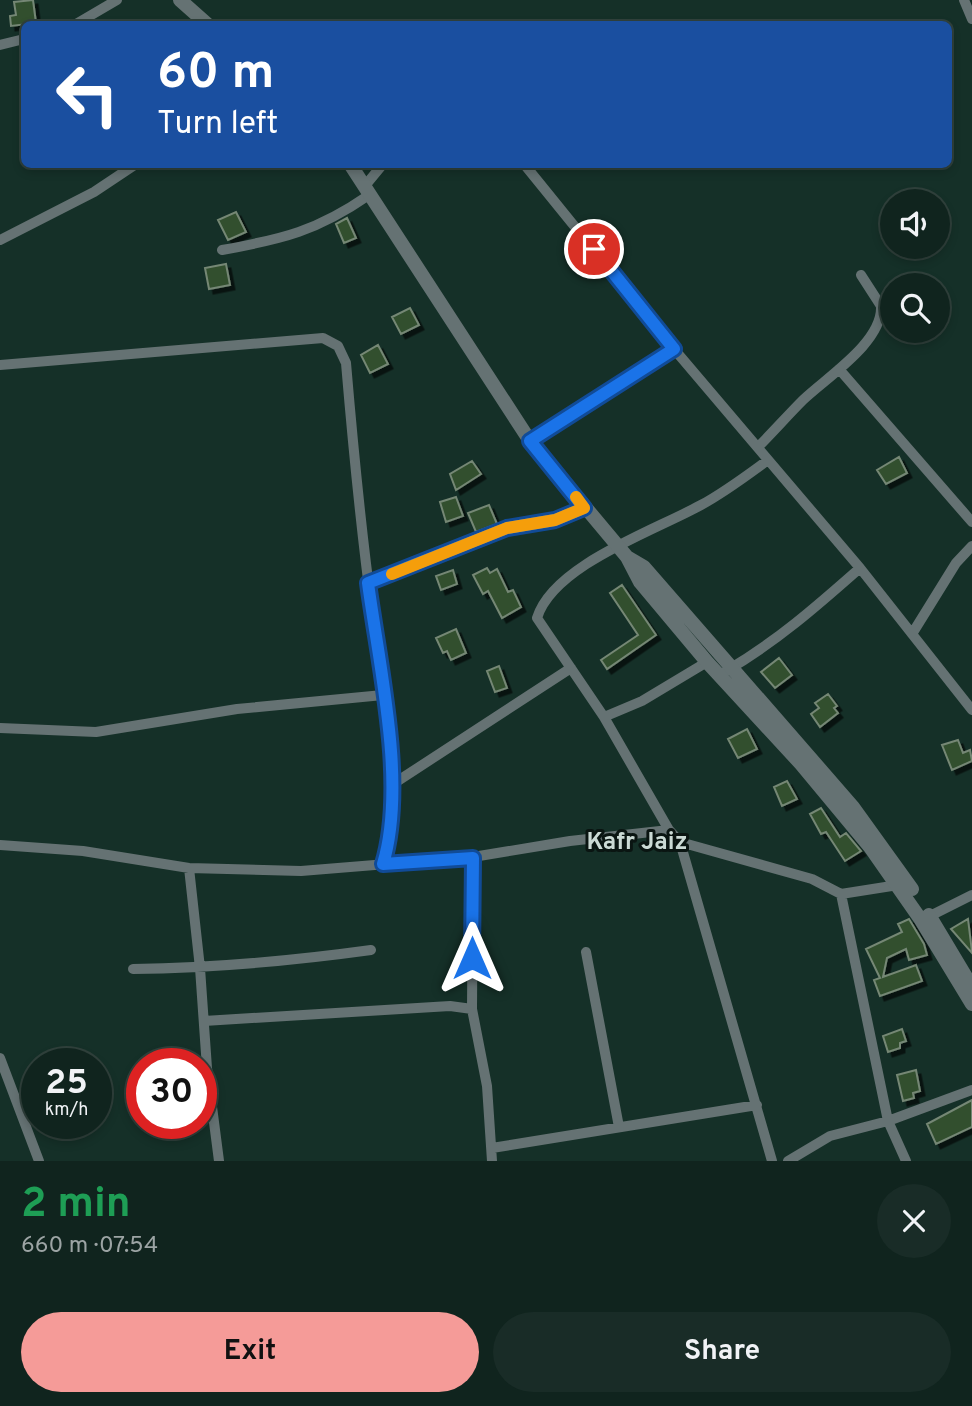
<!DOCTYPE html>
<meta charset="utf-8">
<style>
body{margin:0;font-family:Overpass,sans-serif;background:#192c27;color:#f1f3f6;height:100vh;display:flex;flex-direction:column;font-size:26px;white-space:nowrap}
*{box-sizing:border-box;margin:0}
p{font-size:23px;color:#9ca4a4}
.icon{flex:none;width:38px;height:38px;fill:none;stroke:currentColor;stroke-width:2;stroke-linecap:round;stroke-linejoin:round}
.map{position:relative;height:1161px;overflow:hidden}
.panel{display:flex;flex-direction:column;background:#10241e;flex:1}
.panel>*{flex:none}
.hud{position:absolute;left:21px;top:21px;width:931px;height:147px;border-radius:10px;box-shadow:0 4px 10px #0003,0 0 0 2px #30413c;background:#1a4fa0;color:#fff;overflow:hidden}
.buttons{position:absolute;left:880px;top:189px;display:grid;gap:14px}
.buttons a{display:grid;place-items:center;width:70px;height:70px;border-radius:50%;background:#10241e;box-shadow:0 4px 10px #0003,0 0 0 2px #30413c;font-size:35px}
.speed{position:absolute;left:21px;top:1048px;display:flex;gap:14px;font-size:35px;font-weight:700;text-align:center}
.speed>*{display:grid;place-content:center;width:91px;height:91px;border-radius:50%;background:#10241e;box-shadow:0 4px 10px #0003,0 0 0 2px #30413c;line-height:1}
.speed small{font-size:18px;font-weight:400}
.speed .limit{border:10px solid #d22;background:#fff;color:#111}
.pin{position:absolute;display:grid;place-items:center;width:60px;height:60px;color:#fff;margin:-30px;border:4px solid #fff;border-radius:50%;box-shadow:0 2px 7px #0007}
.me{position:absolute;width:77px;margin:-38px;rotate:0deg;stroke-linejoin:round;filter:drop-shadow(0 0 5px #0008)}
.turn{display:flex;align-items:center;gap:24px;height:147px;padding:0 21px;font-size:32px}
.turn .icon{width:91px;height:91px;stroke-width:2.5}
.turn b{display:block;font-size:49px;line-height:60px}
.round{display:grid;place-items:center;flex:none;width:74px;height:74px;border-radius:37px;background:#192c27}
.headline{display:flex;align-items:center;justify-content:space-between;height:119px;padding:0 21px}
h1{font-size:42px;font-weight:700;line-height:52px;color:#1e9e55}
.action{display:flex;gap:14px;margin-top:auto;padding:14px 21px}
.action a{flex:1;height:80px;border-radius:42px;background:#f59b98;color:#111;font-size:28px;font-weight:700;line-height:80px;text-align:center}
.action a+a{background:#192c27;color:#f1f3f6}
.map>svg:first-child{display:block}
.building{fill:#314f2f;stroke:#758774;stroke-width:2;filter:url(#shadow)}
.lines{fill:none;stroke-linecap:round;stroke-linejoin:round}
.minor{stroke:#657273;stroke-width:10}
.tertiary{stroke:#657273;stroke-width:14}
.route-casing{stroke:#114b97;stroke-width:18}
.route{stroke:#1a73e8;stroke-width:12}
.slow{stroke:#f59e0b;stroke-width:12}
.labels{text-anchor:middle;stroke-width:6;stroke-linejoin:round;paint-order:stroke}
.quarter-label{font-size:24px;font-weight:bold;fill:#cbdad5;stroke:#0a1512}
</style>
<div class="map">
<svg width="972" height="1161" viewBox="0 0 972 1161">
<defs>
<filter id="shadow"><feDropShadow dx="4.5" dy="4.5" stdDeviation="0" flood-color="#0009"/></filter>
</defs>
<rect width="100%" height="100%" fill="#153028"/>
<path class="building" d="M33 0 36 23 11 26 10 16 16 15 14 2Z
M236 212 246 232 228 240 218 220Z
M347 218 356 238 344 243 336 224Z
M226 264 230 285 209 289 205 268Z
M410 308 419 325 401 334 392 317Z
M378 345 388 364 370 373 361 355Z
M899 457 907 473 886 484 877 470Z
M472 461 481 474 456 490 450 474Z
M456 497 463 516 446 522 440 502Z
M489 505 497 524 476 532 468 513Z
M487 568 490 573 497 569 508 592 513 590 521 607 502 618 488 591 483 594 473 575Z
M453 570 457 584 441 590 436 576Z
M622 585 656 635 607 669 601 660 638 635 610 593Z
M456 629 466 653 451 660 447 651 443 653 436 638Z
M779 658 792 675 775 688 761 672Z
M499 666 507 688 495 692 487 671Z
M828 694 837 706 834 708 838 713 820 727 811 714 819 708 815 703Z
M747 729 757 749 738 758 728 739Z
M958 740 963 753 970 750 972 761 952 770 942 745Z
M787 781 797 799 782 806 774 787Z
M821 808 840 837 846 833 861 851 845 861 826 832 821 834 810 814Z
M909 919 924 944 927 955 909 960 906 949 887 958 883 977 916 965 922 981 880 996 874 980 880 978 866 949 902 932 898 924Z
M968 919 972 952V953L951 929Z
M902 1029 906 1041 900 1043V1048L888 1052 883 1036Z
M916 1070 920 1091 913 1093 914 1098 903 1101 897 1075Z
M972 1100V1127L936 1144 927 1124Z"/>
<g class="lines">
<path class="minor" d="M964 0 972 19
M76 24 117 0
M0 45 24 39
M524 164 674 349
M364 187 383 164
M0 240 94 192 136 164
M222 250C283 239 317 231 369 195
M0 365 323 338 338 346 346 363C353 446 361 529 372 611 382 689 406 788 382 864
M839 369 972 522
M530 441 674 349 860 568 972 710
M758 447C773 432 788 415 803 400 827 377 883 342 881 306L861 275
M768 460C746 476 725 492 701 505 656 530 553 565 537 618L604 717 669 830 680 842 812 879 841 894 898 885
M368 583 507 528 555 520 584 508
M912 634 956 563 972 546
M726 671C776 642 817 606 860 568
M604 717 642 701 707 662
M0 728 96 732 237 709 383 695
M390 786 571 668
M680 842 772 1161
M0 845 83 851 189 868 301 871 473 857 570 841 669 830
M473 857 472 1009 487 1086 492 1161
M189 868 200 968 207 1068 219 1161
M841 894 888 1121 906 1161
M924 919 972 895
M586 952 619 1127
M133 969C213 968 291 961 371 950
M204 1021 450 1006 472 1009
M0 1058 39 1161
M492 1148 757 1105
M788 1161 830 1136 888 1121 972 1090"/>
<path class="tertiary" d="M180 0 207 24
M350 164 530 441 627 557 640 582 707 662 801 764 870 847 921 920 972 1004
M627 557 644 567 853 807 912 889
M929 915 972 987"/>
</g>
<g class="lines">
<defs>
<path id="route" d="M472 958 473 858 383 864C407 784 379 666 368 583L507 528 555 520 584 508 530 441 674 349 594 249"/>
</defs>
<use href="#route" class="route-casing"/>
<use href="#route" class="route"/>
<path class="slow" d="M392 574 507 528 555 520 584 508 576 497"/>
</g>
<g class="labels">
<g class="quarter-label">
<text x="637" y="849">Kafr Jaiz</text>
</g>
</g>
</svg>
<div class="buttons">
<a><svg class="icon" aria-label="sound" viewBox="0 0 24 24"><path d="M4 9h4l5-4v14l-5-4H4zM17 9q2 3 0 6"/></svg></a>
<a><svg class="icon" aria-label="search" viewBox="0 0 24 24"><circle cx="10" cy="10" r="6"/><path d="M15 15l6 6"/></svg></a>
</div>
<div class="speed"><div>25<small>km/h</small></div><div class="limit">30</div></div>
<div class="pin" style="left:594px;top:249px;background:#d93025"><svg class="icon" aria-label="arrive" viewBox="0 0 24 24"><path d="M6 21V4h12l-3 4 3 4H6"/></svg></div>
<svg class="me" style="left:472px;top:958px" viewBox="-20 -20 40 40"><path d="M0-17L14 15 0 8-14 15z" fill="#1a73e8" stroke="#fff" stroke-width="4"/></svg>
<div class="hud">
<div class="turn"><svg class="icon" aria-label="left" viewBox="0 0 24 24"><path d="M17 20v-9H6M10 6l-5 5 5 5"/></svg><div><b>60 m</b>Turn left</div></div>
</div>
</div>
<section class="panel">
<div class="headline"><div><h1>2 min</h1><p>660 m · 07:54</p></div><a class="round"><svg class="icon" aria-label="close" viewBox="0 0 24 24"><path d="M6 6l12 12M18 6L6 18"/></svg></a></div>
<div class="action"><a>Exit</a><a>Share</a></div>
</section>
